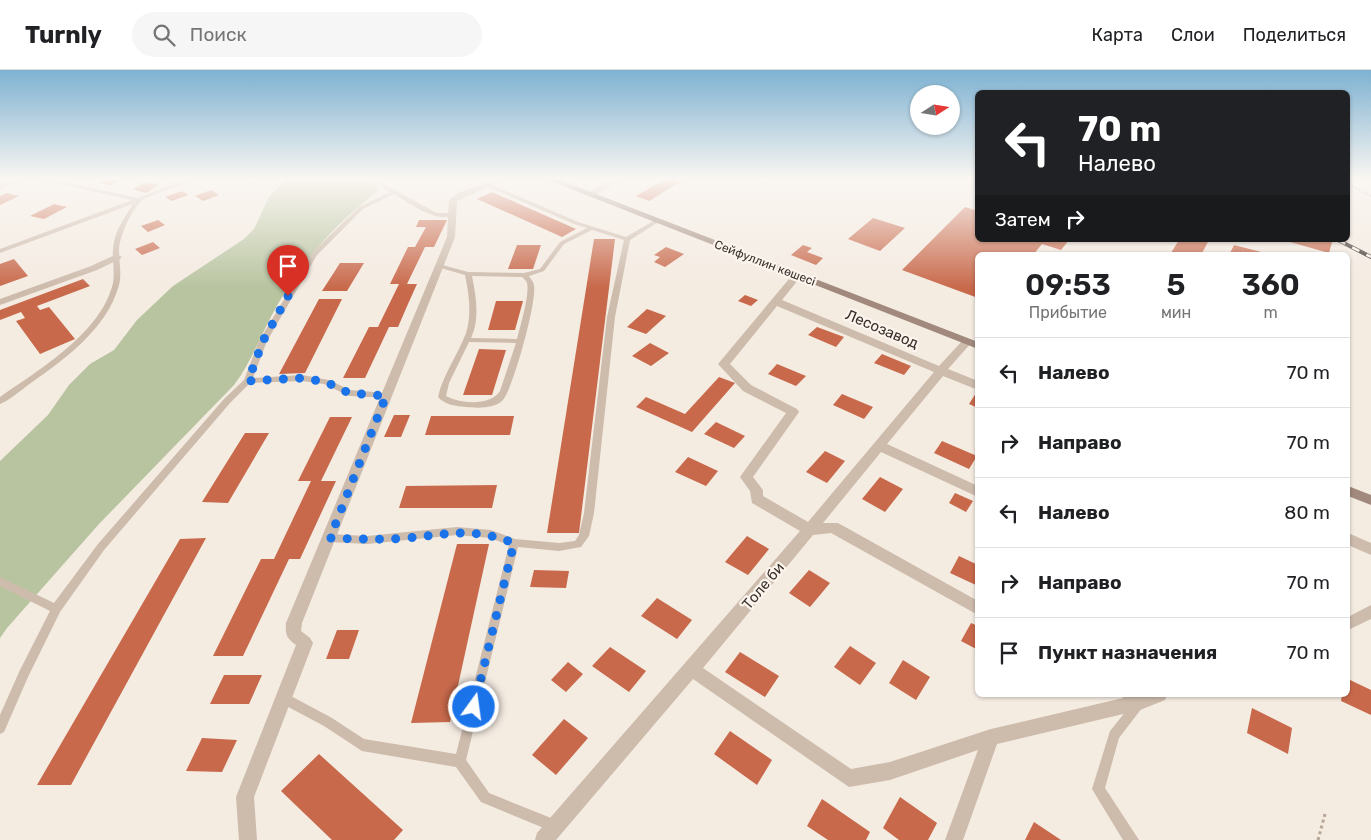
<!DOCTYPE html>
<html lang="ru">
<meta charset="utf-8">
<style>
body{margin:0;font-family:Rubik,sans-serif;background:#f6f6f6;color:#202124;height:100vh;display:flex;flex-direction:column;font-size:19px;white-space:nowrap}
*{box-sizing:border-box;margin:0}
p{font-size:16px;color:#757577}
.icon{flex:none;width:28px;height:28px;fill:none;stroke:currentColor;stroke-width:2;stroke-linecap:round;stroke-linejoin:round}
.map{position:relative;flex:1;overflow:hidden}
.drawer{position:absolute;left:975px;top:182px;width:375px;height:445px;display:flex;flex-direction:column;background:#fff;border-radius:8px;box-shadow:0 1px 4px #0004}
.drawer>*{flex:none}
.top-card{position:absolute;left:975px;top:20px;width:375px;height:152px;border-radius:8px;box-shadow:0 1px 4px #0004;background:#202124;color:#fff;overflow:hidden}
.needle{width:32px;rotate:78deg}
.fabs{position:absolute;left:910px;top:15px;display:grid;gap:10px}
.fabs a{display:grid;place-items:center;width:50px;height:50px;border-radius:50%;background:#fff;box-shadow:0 1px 4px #0004;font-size:25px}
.pin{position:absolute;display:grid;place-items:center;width:42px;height:42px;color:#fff;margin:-51px -21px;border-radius:50% 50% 50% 0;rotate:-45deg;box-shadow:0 0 5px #0007}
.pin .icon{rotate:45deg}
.me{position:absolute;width:55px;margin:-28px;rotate:14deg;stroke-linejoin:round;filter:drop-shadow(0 0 4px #0008)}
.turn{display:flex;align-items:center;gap:18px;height:105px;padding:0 20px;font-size:22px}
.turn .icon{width:65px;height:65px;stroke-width:2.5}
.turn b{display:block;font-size:35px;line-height:42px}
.then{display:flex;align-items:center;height:48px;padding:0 20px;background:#0003;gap:10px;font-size:19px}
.eta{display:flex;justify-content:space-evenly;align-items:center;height:85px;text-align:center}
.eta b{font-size:30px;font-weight:600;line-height:35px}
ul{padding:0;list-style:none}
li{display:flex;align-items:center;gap:15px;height:70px;padding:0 20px;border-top:1px solid #e0e0e0}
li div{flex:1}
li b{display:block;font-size:19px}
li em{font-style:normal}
header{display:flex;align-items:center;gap:30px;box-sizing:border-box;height:70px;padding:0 25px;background:#fff;border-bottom:1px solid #e0e0e0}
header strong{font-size:24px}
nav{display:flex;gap:28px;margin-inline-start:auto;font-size:18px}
.search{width:350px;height:45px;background:#f6f6f6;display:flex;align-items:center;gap:12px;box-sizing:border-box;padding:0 18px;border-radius:28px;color:#757577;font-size:19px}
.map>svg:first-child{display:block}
.green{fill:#b8c4a0}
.building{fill:#c8694b}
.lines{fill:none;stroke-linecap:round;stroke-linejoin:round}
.path-far1{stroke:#b9a596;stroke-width:2;stroke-dasharray:2 2;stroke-linecap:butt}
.path{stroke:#b9a596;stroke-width:3;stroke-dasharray:3 3;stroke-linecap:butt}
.lane{fill:#cdbbac;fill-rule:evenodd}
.street{fill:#cdbbac;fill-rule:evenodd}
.secondary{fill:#a18a7d;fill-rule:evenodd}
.rail-casing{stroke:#3b302b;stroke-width:4}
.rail{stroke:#fbf5ee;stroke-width:2.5;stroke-dasharray:8;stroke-linecap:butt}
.route{stroke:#1a73e8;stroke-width:9;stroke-dasharray:0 16.2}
.labels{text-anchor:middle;stroke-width:4.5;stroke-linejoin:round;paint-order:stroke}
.far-street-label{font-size:12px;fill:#3b302b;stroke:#fbf5ee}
.street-label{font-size:15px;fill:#3b302b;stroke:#fbf5ee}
</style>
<header>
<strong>Turnly</strong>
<div class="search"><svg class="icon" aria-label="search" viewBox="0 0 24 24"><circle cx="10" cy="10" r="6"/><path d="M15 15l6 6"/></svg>Поиск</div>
<nav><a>Карта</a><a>Слои</a><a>Поделиться</a></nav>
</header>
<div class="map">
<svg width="1371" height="770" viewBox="0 0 1371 770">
<rect width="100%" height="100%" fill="#f4ebe1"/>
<path class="green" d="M285 110H364L376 114 379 120C339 151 303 189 278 234 262 261 253 290 234 315L99 454 7 558 0 568V391L48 345 69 315 90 294 114 280 137 250 173 216 244 169 254 159 269 127Z"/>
<path class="building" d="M104 110H121L111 115 99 113Z
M664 110H683L649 131 636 126Z
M146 112 159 115 146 123 133 119Z
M211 120 219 125 203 131 195 126Z
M182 121 188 125 172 131 165 127Z
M492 122 576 159 562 167 477 129Z
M7 123 19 126 0 135V126Z
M54 134 67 137 44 149 30 146Z
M965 137 978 141V170H1069L1061 180 1042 174 1033 185H978V228L902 200Z
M873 148 905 158 880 181 848 169Z
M158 150 165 155 148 162 141 156Z
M419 150H447L434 177H425L407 214H417L408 234 398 257H389L365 308H343L369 257H378L399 214H390L408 177H415L426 157H416Z
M594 169H615L579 463H547Z
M1179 170H1209L1201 185 1171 183Z
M1283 170H1325L1332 172 1329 183Z
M153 172 160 178 142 185 135 179Z
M517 175H541L533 199H508Z
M803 175 812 178 807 182 823 188 816 195 791 185Z
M1234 175 1269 184V185H1229Z
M666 177 684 184 665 197 654 192 660 187 654 185Z
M14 189 28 206 0 216V194Z
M340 193H364L347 221H322Z
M83 209 90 216 37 236 40 240 49 237 75 269 40 284 16 251 25 248 21 242 0 250V240Z
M745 225 758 230 751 236 738 231Z
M319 229H342L305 303 279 304Z
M496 231H523L515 260H488Z
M647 239 666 246 646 264 627 257Z
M817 257 844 267 836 277 808 265Z
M650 273 669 283 651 296 632 286Z
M479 279 506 280 492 325H463Z
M882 284 911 296 904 305 874 293Z
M777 294 806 306 796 316 768 304Z
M719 307 735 313 692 362 636 337 646 327 685 344Z
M976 323 978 324V338L969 334Z
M842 324 873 337 864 349 833 335Z
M394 345H410L401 367H384Z
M431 346H514L510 365H425Z
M330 347H352L321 411H336L300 489H289L243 586H213L261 489H274L311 411H298Z
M716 352 745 366 734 378 704 364Z
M245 363H269L228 433 202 432Z
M942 371 977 386 969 399 934 383Z
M825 381 845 391 827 413 806 402Z
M688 387 718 401 706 416 675 402Z
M880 407 903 419 885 442 862 429Z
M497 415 492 438H399L406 416Z
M955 423 973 431 966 442 949 433Z
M747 466 769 479 748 505 725 492Z
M206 468 71 715H37L180 469Z
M457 474H489L450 652 411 653Z
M959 486 978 495V516L950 503Z
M534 500 569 501 566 518 530 517Z
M809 500 830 513 810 537 789 523Z
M657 528 692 550 677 569 641 546Z
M971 553 978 556V580L961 571Z
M337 560H359L349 589H326Z
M850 576 876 593 860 615 834 597Z
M610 577 646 601 629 622 592 596Z
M740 582 779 606 765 627 725 602Z
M903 590 930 607 916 630 889 613Z
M568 592 583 604 566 622 551 610Z
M224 605H262L249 634H210Z
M1348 609 1371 620V645L1341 631 1342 625H1348Z
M1252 638 1292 658 1288 684 1247 663Z
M564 649 588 668 556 705 532 685Z
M730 661 772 690 757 715 714 684Z
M202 668 237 670 222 702 186 701Z
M319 684 403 760 394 770H332L281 721Z
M900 727 937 753 928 770H899L883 758Z
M822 729 870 762 866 770H828L807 756Z
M1034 752 1061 770H1025Z"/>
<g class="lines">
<path class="path-far1" d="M1348 114 1371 126"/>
<path class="path" d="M1318 770 1325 744"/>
<path class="lane" d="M11 110H19L0 119V115Z
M43 110H54L138 128 184 110H192C181 117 146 125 140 132 130 143 119 167 119 181 119 192 122 204 119 215 107 259 64 290 28 315 20 321 10 330 0 334V327C39 300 102 262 113 213 115 202 112 190 113 179 114 162 124 148 133 134L0 183V179L132 130Z
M370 110C381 110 388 119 398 120V122L437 143H451L454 145C437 154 409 133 394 124L363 139 317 185 267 271 253 308 302 305 329 310 350 320 386 323 389 324 390 326 389 328 349 326 324 314 302 311 250 313 230 333 104 480 60 542 28 607 4 662 0 664V645L20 600 50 541 0 516V507L54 533 98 474 224 329 244 310 259 271 312 183 359 137 390 122Z
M486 114H490L578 152 626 167 655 150 660 151 630 170 615 247 594 443 589 466 581 477 559 481 518 477 466 690 489 723 561 752 562 757 561 762 556 763 481 732 456 697 362 681 324 656 279 632 277 628 279 624 283 623 287 624 332 648 364 669 456 684 509 475 490 468 457 465 367 474 330 472 327 471 325 468 327 465 330 464 367 466 457 457 491 460 515 469 559 473 575 471 579 465 584 443 607 247 624 170 592 160 564 174 544 201 529 206C531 209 534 212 534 216 537 232 513 318 503 330 495 339 477 338 466 337 456 336 445 335 438 327 443 304 458 285 466 263 472 244 469 224 465 205L437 197V195L439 194 468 202 524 203 540 199 560 172 587 158 574 154 486 116ZM472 206 522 207C524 209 526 210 527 213 530 224 520 257 517 269L471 268C480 249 476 226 472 206ZM469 272 516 273 500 321C491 336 460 334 446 326L449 313Z
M1139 628 1143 630 1145 634 1119 668 1105 718 1139 770H1123L1092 719 1110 661 1135 630Z"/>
<path class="street" d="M493 110H505L457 131 455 167 302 553 301 561 310 568 313 573 254 727 257 770H239L236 727 296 575C287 568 285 565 286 553L447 167 449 130 458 123Z
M609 110H619L592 127 585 125Z
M117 184 122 187 120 189 97 200 0 235V229L91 196Z
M797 202 802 205 782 230 939 296 963 270H971L972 272 948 299 978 311V320L943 306 887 374 978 416V427L881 382 823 453H838L978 531V545L831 463 813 465 703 598 851 699 890 692 991 659 1123 628 1122 625H1167L1165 630 1140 640 997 674 963 770H945L978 680 890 710 849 717 693 609 556 770H535L537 763 800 461 752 433 750 421 740 407 786 343 743 321 718 294 794 203ZM777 236 934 302 808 452 763 426V420L753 407 799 342 797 339 751 315 730 294Z
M1348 463 1371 473V485L1348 475Z
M1371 535V549L1348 560V547Z"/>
<path class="secondary" d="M548 110H560L978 272V279Z
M1348 416 1371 425V435L1348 426Z"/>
<defs>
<path id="rail" d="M1338 170 1371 187"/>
</defs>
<use href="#rail" class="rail-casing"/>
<use href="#rail" class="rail"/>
</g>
<linearGradient id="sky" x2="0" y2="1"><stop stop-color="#7eb2d2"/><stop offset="0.5" stop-color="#faf6f2"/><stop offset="1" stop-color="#faf6f2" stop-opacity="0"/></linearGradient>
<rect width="1371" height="218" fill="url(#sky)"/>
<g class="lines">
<path class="route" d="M288 226 263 271 248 311 302 308 326 312 349 323 386 326 330 468C356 469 381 470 407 468 452 464 470 457 514 473L474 637"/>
</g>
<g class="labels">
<g class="far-street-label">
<text transform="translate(765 193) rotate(21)" y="4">Сейфуллин көшесі</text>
</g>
<g class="street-label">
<text transform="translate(882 259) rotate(23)" y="5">Лесозавод</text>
<text transform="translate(763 516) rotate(-50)" y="5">Толе би</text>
</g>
</g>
</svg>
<div class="fabs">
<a><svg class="needle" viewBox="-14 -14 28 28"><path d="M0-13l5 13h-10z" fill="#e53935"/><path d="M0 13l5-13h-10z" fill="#757577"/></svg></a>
</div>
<div class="pin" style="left:288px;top:226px;background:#d93025"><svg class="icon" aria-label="arrive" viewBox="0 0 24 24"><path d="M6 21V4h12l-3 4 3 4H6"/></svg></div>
<svg class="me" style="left:474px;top:637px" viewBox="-20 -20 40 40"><circle r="17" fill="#1a73e8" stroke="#fff" stroke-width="3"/><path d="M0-11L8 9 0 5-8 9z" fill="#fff"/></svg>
<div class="top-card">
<div class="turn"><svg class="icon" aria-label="left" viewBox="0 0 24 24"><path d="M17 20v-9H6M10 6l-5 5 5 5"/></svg><div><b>70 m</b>Налево</div></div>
<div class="then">Затем<svg class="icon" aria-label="right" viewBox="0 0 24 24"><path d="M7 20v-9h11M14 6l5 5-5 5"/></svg></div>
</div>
<section class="drawer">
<div class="eta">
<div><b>09:53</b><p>Прибытие</p></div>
<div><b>5</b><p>мин</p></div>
<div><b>360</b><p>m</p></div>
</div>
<ul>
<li><svg class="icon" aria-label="left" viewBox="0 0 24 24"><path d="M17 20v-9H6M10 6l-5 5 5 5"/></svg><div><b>Налево</b></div><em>70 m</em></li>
<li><svg class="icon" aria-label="right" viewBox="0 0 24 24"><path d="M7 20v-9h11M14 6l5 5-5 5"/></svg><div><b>Направо</b></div><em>70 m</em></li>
<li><svg class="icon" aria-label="left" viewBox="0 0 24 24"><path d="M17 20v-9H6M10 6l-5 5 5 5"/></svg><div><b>Налево</b></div><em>80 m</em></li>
<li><svg class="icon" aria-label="right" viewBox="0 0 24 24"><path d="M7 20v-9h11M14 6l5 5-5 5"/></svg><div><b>Направо</b></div><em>70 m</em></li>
<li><svg class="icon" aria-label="arrive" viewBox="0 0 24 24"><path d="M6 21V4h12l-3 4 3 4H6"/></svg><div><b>Пункт назначения</b></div><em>70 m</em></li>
</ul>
</section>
</div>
